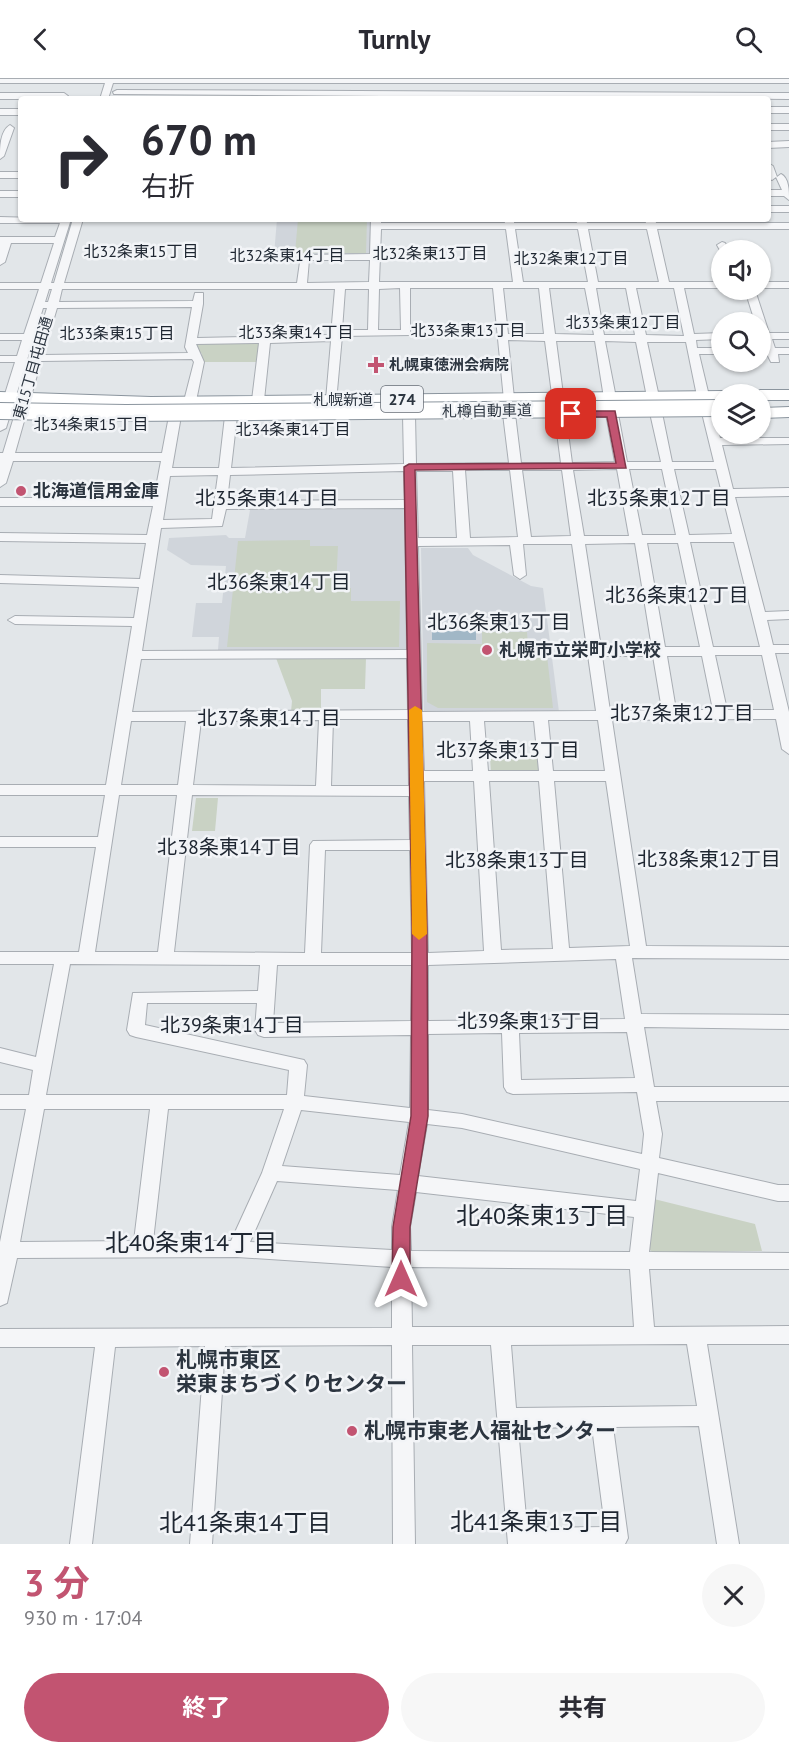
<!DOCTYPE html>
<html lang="ja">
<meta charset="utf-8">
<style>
body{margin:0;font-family:"PT Sans","Noto Sans JP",sans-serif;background:#f7f7f7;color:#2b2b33;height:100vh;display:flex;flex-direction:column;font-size:22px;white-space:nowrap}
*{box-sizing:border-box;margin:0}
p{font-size:20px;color:#7c7c81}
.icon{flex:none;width:33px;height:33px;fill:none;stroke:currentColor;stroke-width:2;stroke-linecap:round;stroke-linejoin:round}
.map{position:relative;height:1466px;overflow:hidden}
.sheet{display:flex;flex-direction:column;background:#fff;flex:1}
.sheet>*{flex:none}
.hud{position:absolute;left:18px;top:18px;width:753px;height:126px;border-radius:6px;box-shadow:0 2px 4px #0004;background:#fff;color:#2b2b33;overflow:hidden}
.controls{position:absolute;left:711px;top:162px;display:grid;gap:12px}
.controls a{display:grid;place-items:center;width:60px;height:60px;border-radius:50%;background:#fff;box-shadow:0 2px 4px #0004;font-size:30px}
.pin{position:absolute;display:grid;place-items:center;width:51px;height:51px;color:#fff;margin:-26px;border-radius:12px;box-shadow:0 3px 9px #0006}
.me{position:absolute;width:66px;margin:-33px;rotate:0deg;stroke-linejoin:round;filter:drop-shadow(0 0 4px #0008)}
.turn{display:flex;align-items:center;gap:21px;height:126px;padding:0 24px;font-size:27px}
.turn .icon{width:78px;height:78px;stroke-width:2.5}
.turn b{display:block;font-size:42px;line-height:51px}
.round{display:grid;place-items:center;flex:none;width:63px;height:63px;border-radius:32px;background:#f7f7f7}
.head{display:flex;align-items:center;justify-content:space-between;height:102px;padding:0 24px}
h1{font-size:36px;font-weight:700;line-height:45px;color:#c25471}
.button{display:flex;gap:12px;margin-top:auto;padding:12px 24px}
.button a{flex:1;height:69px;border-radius:36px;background:#c25471;color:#fff;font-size:24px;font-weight:700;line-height:69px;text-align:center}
.button a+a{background:#f7f7f7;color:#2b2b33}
header{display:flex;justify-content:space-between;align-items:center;height:78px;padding:0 24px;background:#fff;font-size:27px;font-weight:700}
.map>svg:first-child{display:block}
.built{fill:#d0d5db}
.green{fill:#c9d2c4}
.water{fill:#a1b7c6}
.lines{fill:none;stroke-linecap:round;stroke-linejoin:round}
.minor-casing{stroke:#a8adb3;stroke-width:2}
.highway-casing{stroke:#8b959e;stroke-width:2}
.minor{fill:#f5f6f8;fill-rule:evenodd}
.highway{fill:#fff;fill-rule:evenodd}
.highway-bridge-casing{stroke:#8b959e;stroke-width:18;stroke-linecap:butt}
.highway-bridge{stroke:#fff;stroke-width:16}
.route{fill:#c25471;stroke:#7e3749;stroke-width:1.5}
.slow{fill:#f59e0b}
.poi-dot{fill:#c25471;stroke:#f2f4f7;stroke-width:2}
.labels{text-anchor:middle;stroke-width:5;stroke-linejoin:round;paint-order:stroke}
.far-poi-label{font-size:15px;font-weight:bold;fill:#2c3540;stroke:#f2f4f7;text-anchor:start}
.far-street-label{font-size:15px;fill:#2c3540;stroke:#f2f4f7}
.far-neighbourhood-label{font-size:16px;fill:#1e2631;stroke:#f2f4f7}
.shield{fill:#f2f4f7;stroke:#676e77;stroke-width:1.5}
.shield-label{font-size:16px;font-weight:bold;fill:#2c3540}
.poi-label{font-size:18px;font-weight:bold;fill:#2c3540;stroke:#f2f4f7;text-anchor:start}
.neighbourhood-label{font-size:20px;fill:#1e2631;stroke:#f2f4f7}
.near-poi-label{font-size:21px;font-weight:bold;fill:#2c3540;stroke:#f2f4f7;text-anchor:start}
.near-neighbourhood-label{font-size:24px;fill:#1e2631;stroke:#f2f4f7}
</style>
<header><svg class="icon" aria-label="back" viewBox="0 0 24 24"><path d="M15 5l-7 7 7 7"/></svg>Turnly<svg class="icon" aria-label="search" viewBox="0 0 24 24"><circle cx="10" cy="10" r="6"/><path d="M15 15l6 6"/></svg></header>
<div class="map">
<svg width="789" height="1466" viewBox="0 0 789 1466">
<rect width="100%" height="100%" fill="#e2e6e9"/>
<path class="built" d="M277 141H372L371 177H274Z
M406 431 407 573 218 572 219 559H192L196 525H222L226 488 191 487 167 472 169 460 226 457 229 460H245L250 432Z
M421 470H468L473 477 531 508 543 510 559 634H424Z"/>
<path class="green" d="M298 141H367L366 175H295Z
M196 264H260L257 284H202V276L196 270Z
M310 462V468H338L336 510H351V523H400L399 569H227L238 463Z
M482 554H527L528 569H546L553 630H438L427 624V565L482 566Z
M276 580H366L365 611H321V634H291L292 623Z
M490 679H540L541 695H491Z
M196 720H218L215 753H192Z
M654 1121 755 1146 762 1173 652 1174 648 1170Z"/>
<path class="water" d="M432 553H476V562H432Z"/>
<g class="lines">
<defs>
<path id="minor" d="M0 1H789V5H113L108 21H100L105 5H0Z
M117 12 789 15V21L114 16 113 14Z
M0 15H64L68 18 64 21H0Z
M768 29H789V35H768Z
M0 31H21V37H0Z
M768 46H789V52H768Z
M10 47 14 50 4 78 0 81C0 69 0 53 10 47Z
M789 63V69L768 70V64Z
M768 85 773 88 777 99 781 96C789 100 789 113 789 122L784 118H768V112H782L776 99 772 102 768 100Z
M0 94H21V100H0Z
M0 113H21V119H0Z
M768 128H789V134H768Z
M0 139 71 141 51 205H54L73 141H83L64 205H297L301 177 370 176 371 141H381V145H505L504 141H514V145H577L576 141H586L587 145H646L645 141H655L656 145H789V151H657L669 204H722V210H684L694 256 722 255V261L696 262 697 270H722V276H699L709 318 707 320 703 321 697 318 686 264H647L659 319 653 322 647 319 636 264 605 263 616 320 610 323 604 320 595 263H556L572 385 615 384 606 336 612 333 618 336 627 384H661L650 335 656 332 662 335 672 384H714L702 335 708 332 714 335 720 360H789V366L722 367 733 411 789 410V418L735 419 765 534 789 533V541L767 542 773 567H789V575H775L789 634V676L782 671 776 641 612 642 646 868 789 869V881L632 880 641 936 789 937V951L644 949 654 1009H789V1023H656L662 1056 659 1080 778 1107H789V1123H778L658 1095 649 1174 789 1175V1191H649L654 1249 789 1248V1266H707L739 1466H717L699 1348 613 1349 628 1460 625 1466H508L491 1267H412L415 1466H393L392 1267 225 1268 212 1466H190L205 1268 115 1269 92 1466H70L95 1269H0V1251L392 1250V1189L237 1179 17 1180 7 1225 0 1228V1164L26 1031H0V1017H29L33 992 0 984V970L36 979 54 886H0V874H79L96 769H0V759H98L105 717H0V707H106L132 548 15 546 8 542 15 538 134 540 139 509 0 505V497L140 501 146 465 0 463V455L147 457 153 428H0V420H154L161 383H13L6 405 0 409V375H3L47 230H43L6 350 0 353V332L15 284H0V278H17L22 262H0V256H24L39 211H0V205H41L54 165H11L5 184 0 187V159H55L60 145H0ZM381 151H506L513 204H379ZM515 151H578L588 204H523ZM588 151H647L659 204H598ZM309 182H370L369 204 307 205ZM400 210 401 252H378L379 211ZM410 210H493L504 322 508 323 514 320 508 262 545 263 561 385H521L515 336 509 333 503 336 509 385 416 386 415 337 409 334 403 337 404 386 231 390 237 338 231 335 225 338 219 390H172L181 338 175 335 169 338 162 375H15L41 283 192 281 194 284 184 323 190 326 196 323 204 284 196 266 259 265 252 322 258 325 264 322 270 265 331 263 326 322 332 325 336 324 342 258 410 257ZM503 210H539L544 256H508ZM549 210H585L594 257 555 256ZM596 210H626L635 257H604ZM636 210H674L684 258 646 257ZM49 211H52L48 224H45ZM62 211H335L331 257 197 260 203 226V215H195L193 223 59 224ZM345 211H369L368 252H342ZM192 229 185 269 188 275 43 277 57 230ZM617 391 629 458H584L573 392ZM629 391H662L676 457H642ZM674 391H716L732 456 689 457ZM465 392H510L518 459 470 460ZM522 392H562L571 458 531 459ZM404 393 405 422 227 423 230 397ZM416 393H453L457 460H418ZM218 397 212 441 163 442 170 398ZM405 430 407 572 142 573 161 450 222 448 226 431ZM690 464H734L760 569H713ZM635 465 652 570H601L585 466ZM647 465H678L700 569H665ZM523 466H572L596 633 422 634 418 468 510 467 514 497 520 501 526 497ZM715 577H762L774 632H727ZM602 578H653L662 632 610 633ZM667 578H702L713 632H676ZM407 580 408 632 132 634 141 581ZM333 641H408L409 708H331ZM319 642 316 708 193 707 201 643ZM548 642H598L605 693H553ZM131 643H186L178 707H121ZM422 643H470L473 693H424ZM484 643H534L539 693H488ZM424 703H474L484 873 428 875ZM489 703H539L553 871 501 872ZM554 703H606L630 868 569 870ZM119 717H177L158 874H95ZM192 717 409 718 410 762 313 763 310 767 305 875 174 874ZM325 772H410L412 875H321ZM616 881 625 941 428 943V887ZM70 886 260 887 258 913 133 915 127 952 130 957 136 959 289 992 287 1017H46ZM277 887H412L411 943 273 945ZM147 925H257L255 952 258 957 264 959 411 957 410 1030 304 1018 307 987 304 982 145 947ZM627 954 635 1000 521 1002 519 955ZM502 955 504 1009 507 1014 513 1016 637 1014 644 1056 642 1076 462 1036 428 1032V956ZM44 1031H150L134 1163 20 1164ZM168 1031H284L262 1095 231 1163H153ZM301 1032 409 1044 400 1097 282 1088ZM427 1046 462 1050 640 1091 636 1123 418 1098ZM277 1103 398 1112 392 1149V1172L250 1164ZM416 1114 634 1139 630 1174 411 1173 410 1149ZM411 1189 630 1191 634 1249H412ZM687 1266 697 1328 516 1330 511 1267ZM592 1349 605 1449 527 1450 518 1350Z
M722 164 725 165 729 172 721 174 717 167Z
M760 204H789V210H760Z
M745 212H755L769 255H789V261H772L775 270H789V276H778L779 284H771L767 276H760V270H765L760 261V244H755Z"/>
<path id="highway" d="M760 312H789V322H760V316H753Z
M722 313 729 316H722V323L151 329 0 324V314L151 319Z
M789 329V339L760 340V330Z"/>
</defs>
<use href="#minor" class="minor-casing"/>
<use href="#highway" class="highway-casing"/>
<use href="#minor" class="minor"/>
<use href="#highway" class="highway"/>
<defs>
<path id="highway-bridge" d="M0 333 126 335 722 330"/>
</defs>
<use href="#highway-bridge" class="highway-bridge-casing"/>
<use href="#highway-bridge" class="highway-bridge"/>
</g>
<path class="route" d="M615 333 626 390 415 392 427 850 428 1038 410 1149V1201L407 1206 401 1208 395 1206 392 1201 393 1149 411 1038 412 850 404 389 409 386 616 385 607 339H571L566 336 571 333Z"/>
<path class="slow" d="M415 628 422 632 427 856 419 862 412 856 409 632Z"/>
<g class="poi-dot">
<path d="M373 278h6v6h6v6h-6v6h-6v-6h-6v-6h6z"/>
<circle cx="21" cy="413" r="6"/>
<circle cx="487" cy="572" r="6"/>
<circle cx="164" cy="1294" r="6"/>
<circle cx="352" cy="1353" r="6"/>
</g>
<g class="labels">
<g class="far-poi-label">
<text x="389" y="292">札幌東徳洲会病院</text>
</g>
<g class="far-street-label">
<text transform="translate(33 290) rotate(-74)" y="5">東15丁目屯田通</text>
<text x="343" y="327">札幌新道</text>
<text transform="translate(487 333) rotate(-1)" y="5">札樽自動車道</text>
</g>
<g class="far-neighbourhood-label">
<text x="141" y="179">北32条東15丁目</text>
<text x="430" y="181">北32条東13丁目</text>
<text x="287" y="183">北32条東14丁目</text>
<text x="571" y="186">北32条東12丁目</text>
<text x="623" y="250">北33条東12丁目</text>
<text x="468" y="258">北33条東13丁目</text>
<text x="296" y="260">北33条東14丁目</text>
<text x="117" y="261">北33条東15丁目</text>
<text x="91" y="352">北34条東15丁目</text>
<text x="293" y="357">北34条東14丁目</text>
</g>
<rect class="shield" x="381" y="308" width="42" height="26" rx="4.5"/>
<g class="shield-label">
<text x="402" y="327">274</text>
</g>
<g class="poi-label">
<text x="33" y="419">北海道信用金庫</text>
<text x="499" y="578">札幌市立栄町小学校</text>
</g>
<g class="neighbourhood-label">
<text x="267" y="427">北35条東14丁目</text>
<text x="659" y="427">北35条東12丁目</text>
<text x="279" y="511">北36条東14丁目</text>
<text x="677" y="524">北36条東12丁目</text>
<text x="499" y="551">北36条東13丁目</text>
<text x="682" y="642">北37条東12丁目</text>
<text x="269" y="647">北37条東14丁目</text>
<text x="508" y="679">北37条東13丁目</text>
<text x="229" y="776">北38条東14丁目</text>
<text x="709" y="788">北38条東12丁目</text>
<text x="517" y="789">北38条東13丁目</text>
<text x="529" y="950">北39条東13丁目</text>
<text x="232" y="954">北39条東14丁目</text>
</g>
<g class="near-poi-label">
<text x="176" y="1289">札幌市東区<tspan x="176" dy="24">栄東まちづくりセンター</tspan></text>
<text x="364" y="1360">札幌市東老人福祉センター</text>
</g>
<g class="near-neighbourhood-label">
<text x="542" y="1146">北40条東13丁目</text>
<text x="191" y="1173">北40条東14丁目</text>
<text x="536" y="1452">北41条東13丁目</text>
<text x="245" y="1453">北41条東14丁目</text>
</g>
</g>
</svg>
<div class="controls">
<a><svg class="icon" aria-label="sound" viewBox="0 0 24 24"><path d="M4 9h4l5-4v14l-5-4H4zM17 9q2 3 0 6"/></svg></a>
<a><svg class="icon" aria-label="search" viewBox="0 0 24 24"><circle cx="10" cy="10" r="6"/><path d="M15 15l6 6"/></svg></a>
<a><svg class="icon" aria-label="layers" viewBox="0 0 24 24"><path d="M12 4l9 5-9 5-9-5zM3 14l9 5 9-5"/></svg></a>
</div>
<div class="pin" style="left:571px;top:336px;background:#d93025"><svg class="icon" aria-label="arrive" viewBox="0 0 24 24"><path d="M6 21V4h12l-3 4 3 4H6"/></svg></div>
<svg class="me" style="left:401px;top:1201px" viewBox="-20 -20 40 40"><path d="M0-17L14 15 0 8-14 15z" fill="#c25471" stroke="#fff" stroke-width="4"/></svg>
<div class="hud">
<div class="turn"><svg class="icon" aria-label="right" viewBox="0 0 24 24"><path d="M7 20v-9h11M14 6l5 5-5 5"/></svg><div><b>670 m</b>右折</div></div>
</div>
</div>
<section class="sheet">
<div class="head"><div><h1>3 分</h1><p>930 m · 17:04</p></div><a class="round"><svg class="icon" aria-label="close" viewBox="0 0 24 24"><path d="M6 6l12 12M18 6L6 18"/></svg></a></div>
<div class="button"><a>終了</a><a>共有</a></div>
</section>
